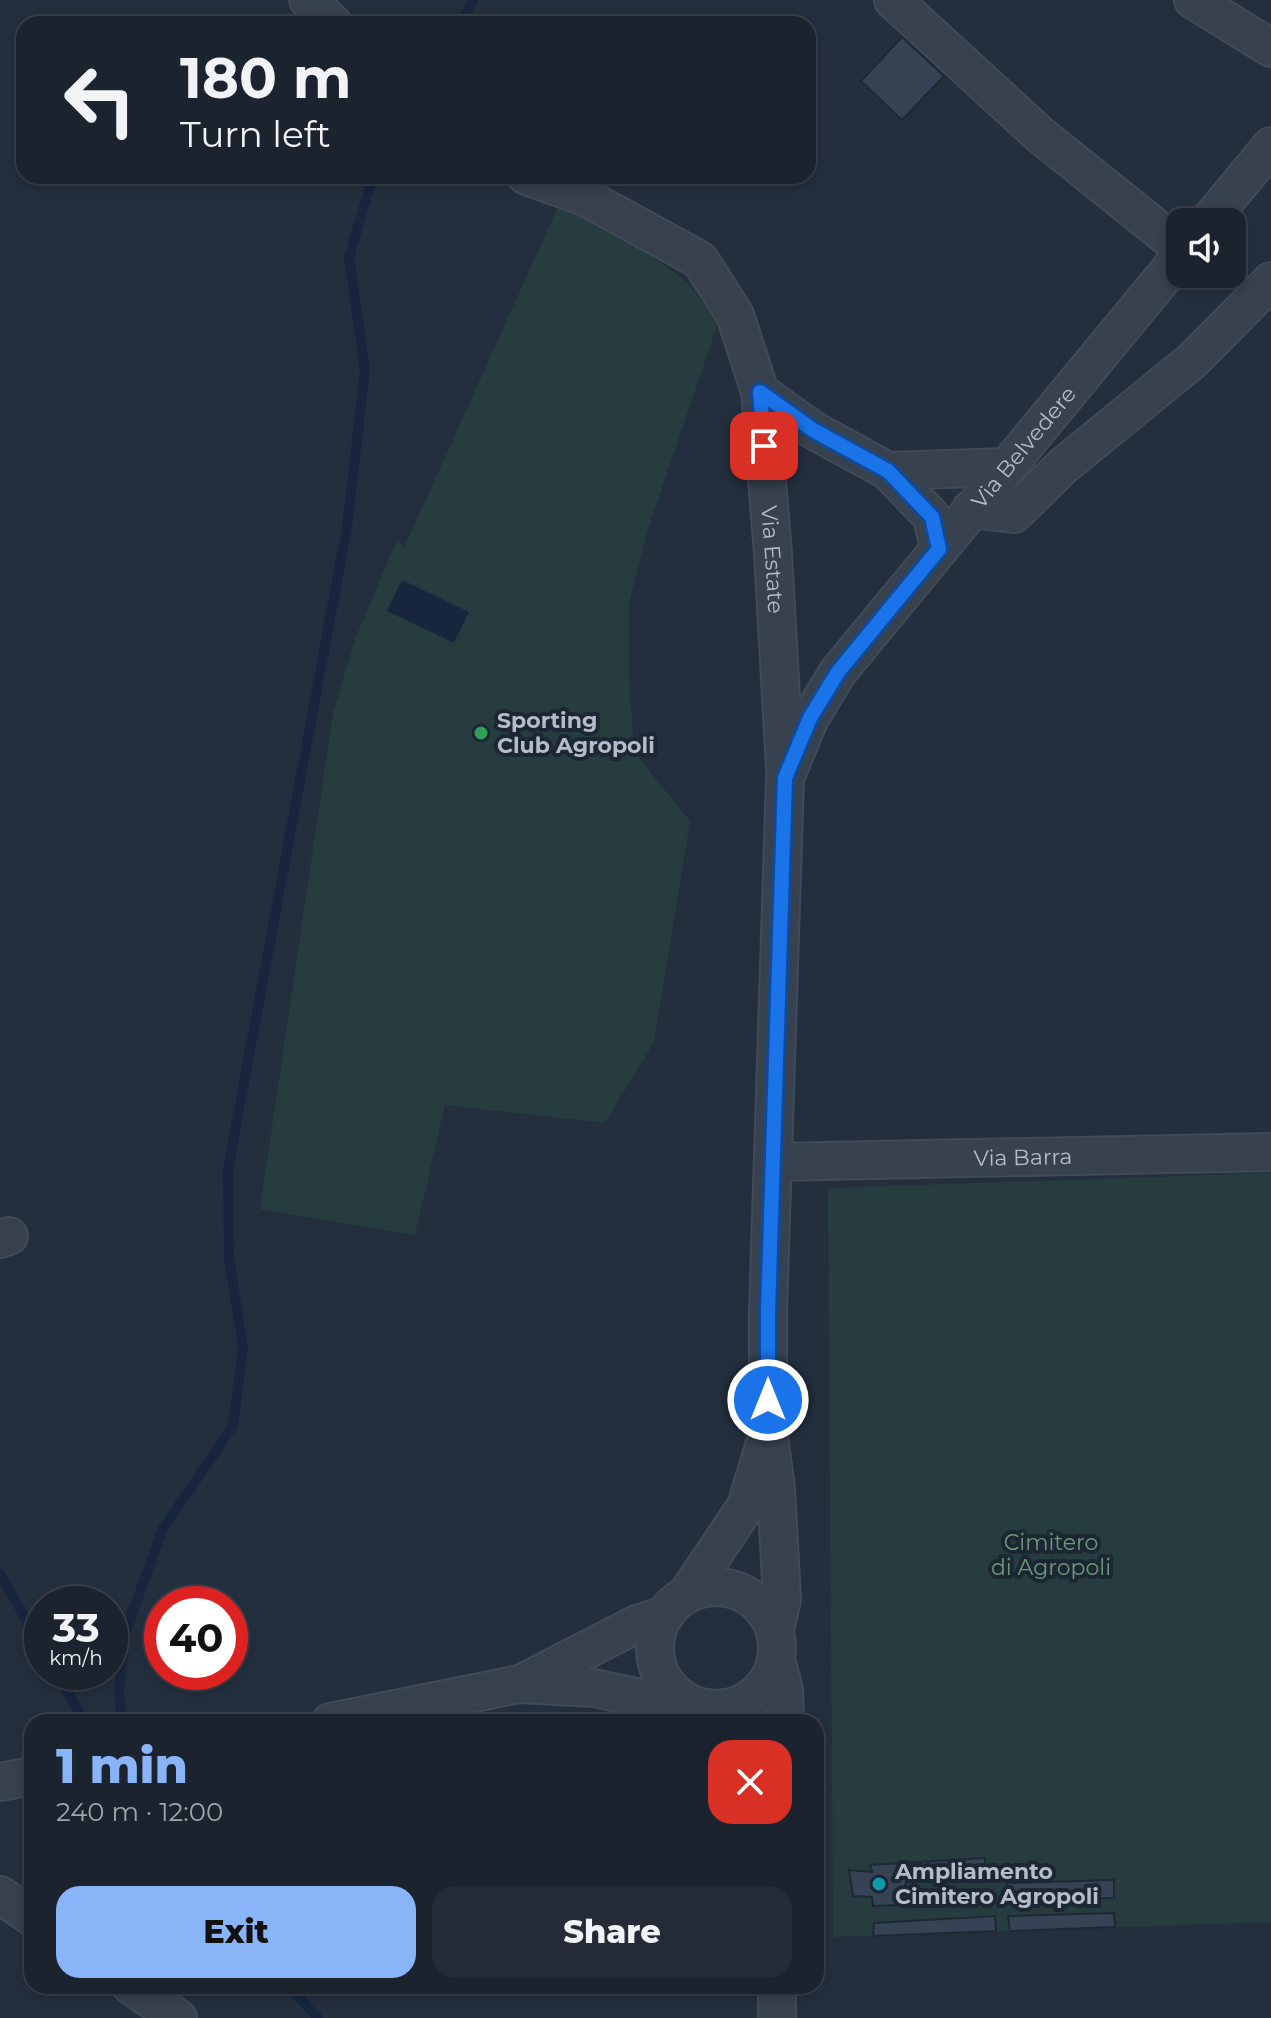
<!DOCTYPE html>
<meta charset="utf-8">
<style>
body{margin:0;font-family:Montserrat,sans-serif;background:#242b36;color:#f1f3f6;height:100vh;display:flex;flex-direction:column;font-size:30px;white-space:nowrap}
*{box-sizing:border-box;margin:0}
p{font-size:26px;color:#a0a4aa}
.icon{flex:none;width:44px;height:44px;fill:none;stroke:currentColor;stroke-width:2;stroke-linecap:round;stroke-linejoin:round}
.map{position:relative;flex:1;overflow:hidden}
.details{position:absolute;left:24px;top:1714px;width:800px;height:280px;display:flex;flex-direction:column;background:#1b232e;border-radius:24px;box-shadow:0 4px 12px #0003,0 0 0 2px #39404a}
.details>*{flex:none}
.guide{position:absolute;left:16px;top:16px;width:800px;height:168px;border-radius:24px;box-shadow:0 4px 12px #0003,0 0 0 2px #39404a;background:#1b232e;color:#f1f3f6;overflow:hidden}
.tools{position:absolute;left:1166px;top:208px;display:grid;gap:16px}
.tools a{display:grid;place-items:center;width:80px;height:80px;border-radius:16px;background:#1b232e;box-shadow:0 4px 12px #0003,0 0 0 2px #39404a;font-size:40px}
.speed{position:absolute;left:24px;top:1586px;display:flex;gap:16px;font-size:40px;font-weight:700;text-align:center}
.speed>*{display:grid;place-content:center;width:104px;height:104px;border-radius:50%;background:#1b232e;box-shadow:0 4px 12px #0003,0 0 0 2px #39404a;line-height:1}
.speed small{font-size:20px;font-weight:400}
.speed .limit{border:12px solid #d22;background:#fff;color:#111}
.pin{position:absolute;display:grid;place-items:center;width:68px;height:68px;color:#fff;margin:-34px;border-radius:16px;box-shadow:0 4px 12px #0006}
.me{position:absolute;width:88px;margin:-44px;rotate:0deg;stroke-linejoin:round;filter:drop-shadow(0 0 6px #0008)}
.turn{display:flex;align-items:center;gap:28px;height:168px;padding:0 32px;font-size:36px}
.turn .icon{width:104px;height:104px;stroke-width:2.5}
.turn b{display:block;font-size:56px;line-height:68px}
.round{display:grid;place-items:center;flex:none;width:84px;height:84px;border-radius:24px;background:#242b36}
.overview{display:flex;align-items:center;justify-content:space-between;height:136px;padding:0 32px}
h1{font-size:48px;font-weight:800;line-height:60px;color:#8ab4f8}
.action{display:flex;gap:16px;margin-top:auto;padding:16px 32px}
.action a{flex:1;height:92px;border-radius:24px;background:#8ab4f8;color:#111;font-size:32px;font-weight:800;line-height:92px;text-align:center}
.action a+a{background:#242b36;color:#f1f3f6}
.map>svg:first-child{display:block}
.green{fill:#263c3f}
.water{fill:#17263c}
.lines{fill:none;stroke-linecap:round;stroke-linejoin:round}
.stream{stroke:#17263c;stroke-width:10}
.building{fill:#364354;stroke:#1f2835;stroke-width:2}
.minor-casing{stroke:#414a57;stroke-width:40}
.minor{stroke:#38414e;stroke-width:36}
.route-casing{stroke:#114b97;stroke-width:20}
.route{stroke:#1a73e8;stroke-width:14}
.leisure-dot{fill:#2e9e5b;stroke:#1d2633;stroke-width:3}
.culture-dot{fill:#0f9aa8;stroke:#1d2633;stroke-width:3}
.labels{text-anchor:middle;stroke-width:8;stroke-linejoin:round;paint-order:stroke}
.street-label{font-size:22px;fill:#b4bcc9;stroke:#1d2633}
.poi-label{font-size:22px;font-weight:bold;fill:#b4bcc9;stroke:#1d2633;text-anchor:start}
.park-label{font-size:22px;fill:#6b9a76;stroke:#1d2633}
</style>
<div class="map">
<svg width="1271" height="2018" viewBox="0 0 1271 2018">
<rect width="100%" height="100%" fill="#242f3e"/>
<path class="green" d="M558 207 619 232 688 283 718 323 648 529 629 603V677L634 752 690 821 654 1042 605 1123 445 1105 415 1235 260 1209 333 713 355 639 397 540 404 548Z
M1271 1173V1922L833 1937 828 1188Z"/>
<path class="water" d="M402 580 469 612 454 643 387 611Z"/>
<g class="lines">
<path class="stream" d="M461 24 473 0
M0 1574 42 1647
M56 1672 85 1722
M122 1722 119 1690 125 1634 162 1530 233 1426 243 1347 229 1259 228 1169 347 527 365 370 349 257 373 176
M289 1986 318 2018"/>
</g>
<path class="building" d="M902 37 944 76 902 120 861 81Z
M985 1858V1873L908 1877 903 1892 980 1891 981 1902 873 1906 872 1897 853 1896 849 1870 872 1872 870 1865Z
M1114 1880V1898L1008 1901 1007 1883Z
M1114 1913 1115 1927 1010 1931 1008 1916Z
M995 1916 996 1931 873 1936 874 1923Z"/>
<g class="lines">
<defs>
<g id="minor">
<path d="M308 0 333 24"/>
<path d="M893 0 1039 134 1180 247"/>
<path d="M1193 0 1271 48"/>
<path id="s1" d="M526 176 585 197 700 260 735 315 760 392 773 554 785 769"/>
<path d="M1208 222 1271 146"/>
<path d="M760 392 813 430 888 471 932 517 939 549"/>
<path d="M888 471 1006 467"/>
<path d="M971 509 1014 514 1063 466 1193 360 1271 281"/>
<path id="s2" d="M775 1162 1271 1152"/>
<path d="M0 1239 9 1236"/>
<circle cx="716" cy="1648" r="61"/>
<path d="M687 1594 746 1506 764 1446"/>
<path id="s3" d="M775 1630 782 1600 776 1488 768 1429V1312L785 778 810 718 838 672 1180 257"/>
<path d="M776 1660 784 1690 785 1722"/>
<path d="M520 1684 637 1624 665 1615"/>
<path d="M330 1722 519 1684 594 1688 641 1698 684 1700"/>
<path d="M0 1782 32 1776"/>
<path d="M0 1895 32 1917"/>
<path d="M131 1986 178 2018"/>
<path d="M777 1986V2018"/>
</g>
</defs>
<use href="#minor" class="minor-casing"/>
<use href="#minor" class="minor"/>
</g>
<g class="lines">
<defs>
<path id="route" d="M764 446 760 392 813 430 888 471 932 517 939 549 838 672 810 718 785 778 768 1312V1400"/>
</defs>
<use href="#route" class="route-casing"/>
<use href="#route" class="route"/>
</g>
<circle class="leisure-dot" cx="481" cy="733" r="8"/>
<circle class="culture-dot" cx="879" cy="1884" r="8"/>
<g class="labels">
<g class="street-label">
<text dy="8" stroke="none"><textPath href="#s3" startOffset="1264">Via Belvedere</textPath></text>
<text dy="8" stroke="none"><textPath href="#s1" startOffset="508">Via Estate</textPath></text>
<text dy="8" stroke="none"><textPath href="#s2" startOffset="248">Via Barra</textPath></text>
</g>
<g class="poi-label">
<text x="497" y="728">Sporting<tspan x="497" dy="25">Club Agropoli</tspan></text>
<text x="895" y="1879">Ampliamento<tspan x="895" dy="25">Cimitero Agropoli</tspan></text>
</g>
<g class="park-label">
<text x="1051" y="1550">Cimitero<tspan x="1051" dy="25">di Agropoli</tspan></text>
</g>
</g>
</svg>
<div class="tools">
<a><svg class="icon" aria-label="sound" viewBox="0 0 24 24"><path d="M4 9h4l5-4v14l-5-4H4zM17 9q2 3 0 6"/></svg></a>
</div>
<div class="speed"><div>33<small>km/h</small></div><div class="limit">40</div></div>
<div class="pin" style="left:764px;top:446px;background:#d93025"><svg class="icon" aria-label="arrive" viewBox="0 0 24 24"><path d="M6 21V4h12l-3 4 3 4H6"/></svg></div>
<svg class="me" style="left:768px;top:1400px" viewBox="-20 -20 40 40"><circle r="17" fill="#1a73e8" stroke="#fff" stroke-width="3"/><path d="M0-11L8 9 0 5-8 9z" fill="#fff"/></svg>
<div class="guide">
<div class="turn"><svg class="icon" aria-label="left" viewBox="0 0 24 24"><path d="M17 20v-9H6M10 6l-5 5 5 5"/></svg><div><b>180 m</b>Turn left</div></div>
</div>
<section class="details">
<div class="overview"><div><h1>1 min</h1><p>240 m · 12:00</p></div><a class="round" style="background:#d93025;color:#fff"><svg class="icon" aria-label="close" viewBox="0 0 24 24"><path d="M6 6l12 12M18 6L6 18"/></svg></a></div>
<div class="action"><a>Exit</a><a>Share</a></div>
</section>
</div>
